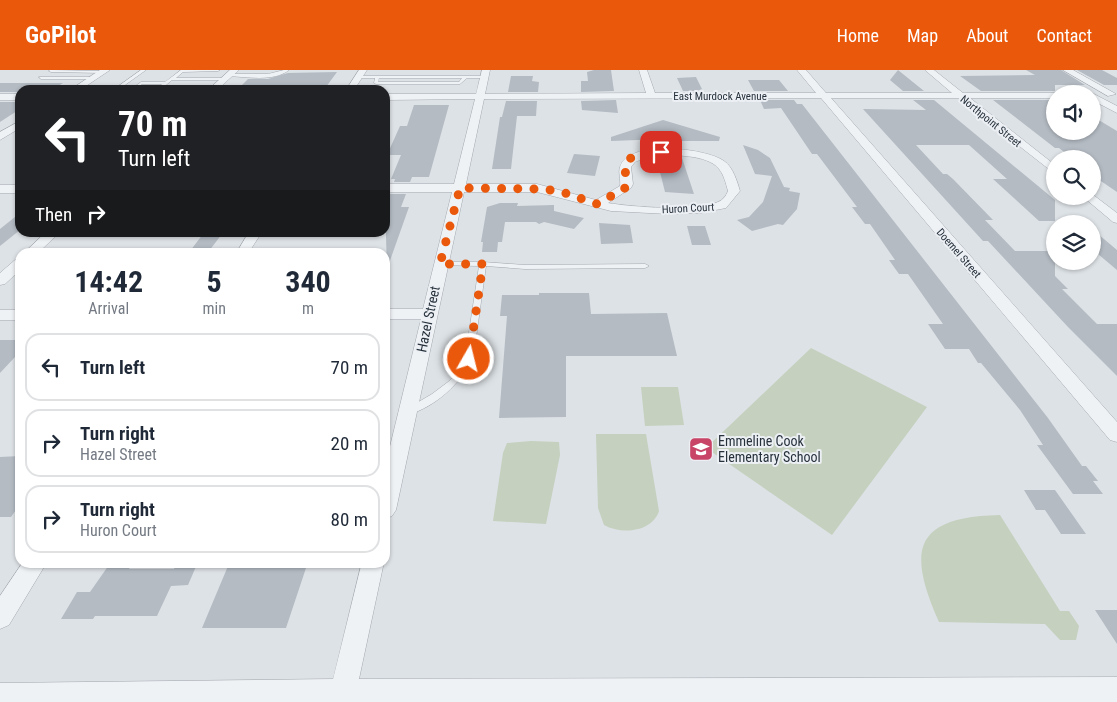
<!DOCTYPE html>
<style>
body{margin:0;font-family:"Roboto Condensed",sans-serif;background:#f6f6f7;color:#1f2937;height:100vh;display:flex;flex-direction:column;font-size:19px;white-space:nowrap}
*{box-sizing:border-box;margin:0}
p{font-size:16px;color:#747a83}
.icon{flex:none;width:28px;height:28px;fill:none;stroke:currentColor;stroke-width:2;stroke-linecap:round;stroke-linejoin:round}
.map{position:relative;flex:1;overflow:hidden}
.side{position:absolute;left:15px;top:178px;width:375px;height:320px;display:flex;flex-direction:column;background:#fff;border-radius:15px;box-shadow:0 1px 4px #0004}
.side>*{flex:none}
.guide{position:absolute;left:15px;top:15px;width:375px;height:152px;border-radius:15px;box-shadow:0 1px 4px #0004;background:#202124;color:#fff;overflow:hidden}
.buttons{position:absolute;left:1046px;top:15px;display:grid;gap:10px}
.buttons a{display:grid;place-items:center;width:55px;height:55px;border-radius:50%;background:#fff;box-shadow:0 1px 4px #0004;font-size:25px}
.pin{position:absolute;display:grid;place-items:center;width:42px;height:42px;color:#fff;margin:-21px;border-radius:10px;box-shadow:0 2px 8px #0006}
.me{position:absolute;width:55px;margin:-28px;rotate:8deg;stroke-linejoin:round;filter:drop-shadow(0 0 4px #0008)}
.turn{display:flex;align-items:center;gap:18px;height:105px;padding:0 20px;font-size:22px}
.turn .icon{width:65px;height:65px;stroke-width:2.5}
.turn b{display:block;font-size:35px;line-height:42px}
.then{display:flex;align-items:center;height:48px;padding:0 20px;background:#0003;gap:10px;font-size:19px}
.eta{display:flex;justify-content:space-evenly;align-items:center;height:85px;text-align:center}
.eta b{font-size:30px;font-weight:700;line-height:35px}
ul{padding:0;list-style:none}
li{display:flex;align-items:center;gap:15px;height:68px;margin:0 10px 8px;padding:0 10px;border:2px solid #e0e1e3;border-radius:15px}
li div{flex:1}
li b{display:block;font-size:19px}
li em{font-style:normal}
header{display:flex;align-items:center;gap:30px;box-sizing:border-box;height:70px;padding:0 25px;background:#ea580c;color:#fff}
header strong{font-size:24px}
nav{display:flex;gap:28px;margin-inline-start:auto;font-size:18px}
.map>svg:first-child{display:block}
.green{fill:#c5d0be}
.building{fill:#b4bbc3}
.lines{fill:none;stroke-linecap:round;stroke-linejoin:round}
.lane-casing{stroke:#a3a9b0;stroke-width:1}
.street-casing{stroke:#a3a9b0;stroke-width:1}
.lane{fill:#eff2f5;fill-rule:evenodd}
.street{fill:#eff2f5;fill-rule:evenodd}
.route{stroke:#ea580c;stroke-width:9;stroke-dasharray:0 16.2}
.labels{text-anchor:middle;stroke-width:4;stroke-linejoin:round;paint-order:stroke}
.far-street-label{font-size:11px;fill:#27313c;stroke:#ecf0f4}
.street-label{font-size:14px;fill:#27313c;stroke:#ecf0f4}
.poi-label{font-size:14px;fill:#27313c;stroke:#ecf0f4;text-anchor:start}
</style>
<header>
<strong>GoPilot</strong>
<nav><a>Home</a><a>Map</a><a>About</a><a>Contact</a></nav>
</header>
<div class="map">
<svg width="1117" height="632" viewBox="0 0 1117 632">
<rect width="100%" height="100%" fill="#dde2e6"/>
<path class="green" d="M811 278 927 337 832 465 706 378Z
M641 317H678L684 355 645 356Z
M596 364H646L659 441C652 462 622 465 604 455L598 438Z
M531 371 559 372 560 385 546 454 493 451 503 383 507 373Z
M1000 445 1060 541H1069L1079 556 1076 570H1060L1045 554 939 552C907 480 913 447 1000 445Z"/>
<path class="building" d="M594 0H611L614 21 581 22V11H588L587 2Z
M898 0 924 21H903L890 10Z
M1026 0H1061L1085 15H1055V21H981L960 6 1035 5Z
M1077 0H1102L1117 8V15H1104Z
M337 2 326 17 239 18 248 9H268L288 3Z
M511 6H533L532 11 539 12 538 22H508Z
M696 7 702 19 697 21H683L677 8Z
M748 10H779L788 21H754Z
M0 13H63L51 20H20V22H0Z
M616 30 618 43 582 40 581 31Z
M760 30H794L797 34H802L1048 348 1082 396H1086L1098 411H1093L1103 424H1073L1037 375H1043L1020 340 981 293H978L969 279H945L928 254H943L908 204H899L889 190H895L870 154H865L852 137H857L817 84H812L781 38 764 39Z
M913 30H934L1055 130V151H1039L993 109H1007L969 75H916L943 104H947L953 109 993 150H985L1015 181H1055V206L1068 219H1062L1097 254H1117V306L1068 257 988 171H983L863 39 926 40Z
M993 30H1055V61H1092V46L1117 61V122L1092 105V89H1073L1059 78H1055Z
M506 31H537L536 46H517L511 99H492L500 47H502Z
M0 32H20V39L0 52Z
M414 35H449L429 107H412L410 112H394L395 109H391L401 85H387L400 56H407Z
M663 50 720 67 719 71H677L679 78 666 77 664 69 611 71V67Z
M743 75 758 80 770 88 784 117 790 118 789 121 800 123 797 139 783 155 778 154 752 161 737 150 749 147 763 132 772 106 755 104Z
M574 84 600 86 595 106 567 103Z
M668 87 682 88 694 124 665 122 659 98H671Z
M389 124H406L401 137H409L387 199 385 133Z
M500 133H518L517 136 554 135V141L584 148 574 159 544 152 539 154 536 152H505L502 172H498L497 182H482L483 172H481L487 137Z
M20 143V160L0 176V159Z
M599 153 630 155 633 173 601 174Z
M687 156H705L711 175H692Z
M1092 159 1117 180V200L1092 179Z
M203 164H222L209 181H190Z
M539 223H589L591 244 667 243 677 286H566V347L499 348 507 246H500L502 225H539Z
M0 270H20V287H15L0 303Z
M20 386V434L11 447H0V387Z
M1024 420H1055L1086 464H1061L1045 440H1036Z
M111 492H133L129 499H174L177 492H198L188 515 171 516 157 546H95L93 549H61L77 522H90Z
M270 492H308L286 558H202L228 496H269Z
M1095 540H1117V574Z"/>
<g class="lines">
<defs>
<path id="lane" d="M50 0 103 1 105 2 103 3 51 2 49 1Z
M141 0H146L118 20H113Z
M181 0H220L218 1 183 2 176 8H225L227 9 225 10H172L160 20H155L162 14H142L135 20H130L141 12H165Z
M284 0H289C274 12 247 7 229 6L227 5 229 4H268Z
M358 6H485L487 7 485 8H467L460 14H376L374 13 375 8H356ZM379 8H462L459 12H378Z
M39 7H94L96 8 94 9H41Z
M440 192H483L525 195 645 194 649 196 645 198 525 199 486 196 473 289C459 315 436 336 408 345L405 344 403 342 405 340 432 324 448 312 455 305 465 289 479 196 438 195V193Z"/>
<path id="street" d="M100 0H110L80 20H70Z
M230 0H239L217 20H208Z
M359 0H367L354 20H346Z
M482 0H490L485 24 646 23 639 0H647L655 23H816L797 0H806L826 23H952L925 0H934L963 23H1058L1055 24V28H970L1055 95V104L958 28H831L1117 352V372L1110 370 821 28 484 29 466 114H537L596 130 620 116C621 110 618 102 620 97 628 69 706 78 724 91 733 97 737 111 740 121L726 138 700 143 668 144 611 141 537 122H464L396 440 392 446 385 449V397L421 249H385V239H423L452 122H385V114H454L475 29 385 30V24H476ZM654 85C671 85 708 84 719 99 724 105 726 114 728 121 726 126 723 130 718 132 696 142 632 137 608 133L631 118 633 114 631 97 635 92Z
M1063 0H1073L1116 24 1108 26Z
M1092 23 1117 36V43L1092 30V24H1090Z
M0 24H20V30H0Z
M20 51V58L0 70V62Z
M0 115H20V123H0Z
M1092 124 1117 143V153L1113 152 1082 126H1092Z
M46 162H60L39 182H25Z
M249 162H262L249 182H237Z
M20 189V200L5 214 0 215V203L15 190Z
M0 240H20V250H0Z
M23 492H47L9 555 0 559V526Z
M362 492H384L359 609 1117 607V632H0V613L333 609Z"/>
</defs>
<use href="#lane" class="lane-casing"/>
<use href="#street" class="street-casing"/>
<use href="#lane" class="lane"/>
<use href="#street" class="street"/>
</g>
<g class="lines">
<path class="route" d="M469 289 483 194H440L460 118 544 119 562 122 597 134 625 118C628 111 625 105 625 97 626 83 651 83 661 82"/>
</g>
<defs>
<symbol id="school-square" viewBox="-11 -11 22 22"><rect x="-9" y="-9" width="18" height="18" rx="4" fill="#c84567" stroke="#ecf0f4"/><path d="M0-5L7-2L0 1L-7-2ZM-4 1L0 2.5L4 1V4Q0 6-4 4Z" fill="#fff"/></symbol>
</defs>
<g fill-rule="evenodd">
<use href="#school-square" x="687" y="365" width="28" height="28"/>
</g>
<g class="labels">
<g class="far-street-label">
<text x="720" y="30">East Murdock Avenue</text>
<text transform="translate(991 51) rotate(39)" y="4">Northpoint Street</text>
<text transform="translate(688 138) rotate(-3)" y="4">Huron Court</text>
<text transform="translate(959 183) rotate(49)" y="4">Doemel Street</text>
</g>
<g class="street-label">
<text transform="translate(428 249) rotate(-78)" y="5">Hazel Street</text>
</g>
<g class="poi-label">
<text x="718" y="376">Emmeline Cook<tspan x="718" dy="16">Elementary School</tspan></text>
</g>
</g>
</svg>
<div class="buttons">
<a><svg class="icon" aria-label="sound" viewBox="0 0 24 24"><path d="M4 9h4l5-4v14l-5-4H4zM17 9q2 3 0 6"/></svg></a>
<a><svg class="icon" aria-label="search" viewBox="0 0 24 24"><circle cx="10" cy="10" r="6"/><path d="M15 15l6 6"/></svg></a>
<a><svg class="icon" aria-label="layers" viewBox="0 0 24 24"><path d="M12 4l9 5-9 5-9-5zM3 14l9 5 9-5"/></svg></a>
</div>
<div class="pin" style="left:661px;top:82px;background:#d93025"><svg class="icon" aria-label="arrive" viewBox="0 0 24 24"><path d="M6 21V4h12l-3 4 3 4H6"/></svg></div>
<svg class="me" style="left:469px;top:289px" viewBox="-20 -20 40 40"><circle r="17" fill="#ea580c" stroke="#fff" stroke-width="3"/><path d="M0-11L8 9 0 5-8 9z" fill="#fff"/></svg>
<div class="guide">
<div class="turn"><svg class="icon" aria-label="left" viewBox="0 0 24 24"><path d="M17 20v-9H6M10 6l-5 5 5 5"/></svg><div><b>70 m</b>Turn left</div></div>
<div class="then">Then<svg class="icon" aria-label="right" viewBox="0 0 24 24"><path d="M7 20v-9h11M14 6l5 5-5 5"/></svg></div>
</div>
<section class="side">
<div class="eta">
<div><b>14:42</b><p>Arrival</p></div>
<div><b>5</b><p>min</p></div>
<div><b>340</b><p>m</p></div>
</div>
<ul>
<li><svg class="icon" aria-label="left" viewBox="0 0 24 24"><path d="M17 20v-9H6M10 6l-5 5 5 5"/></svg><div><b>Turn left</b></div><em>70 m</em></li>
<li><svg class="icon" aria-label="right" viewBox="0 0 24 24"><path d="M7 20v-9h11M14 6l5 5-5 5"/></svg><div><b>Turn right</b><p>Hazel Street</p></div><em>20 m</em></li>
<li><svg class="icon" aria-label="right" viewBox="0 0 24 24"><path d="M7 20v-9h11M14 6l5 5-5 5"/></svg><div><b>Turn right</b><p>Huron Court</p></div><em>80 m</em></li>
</ul>
</section>
</div>
